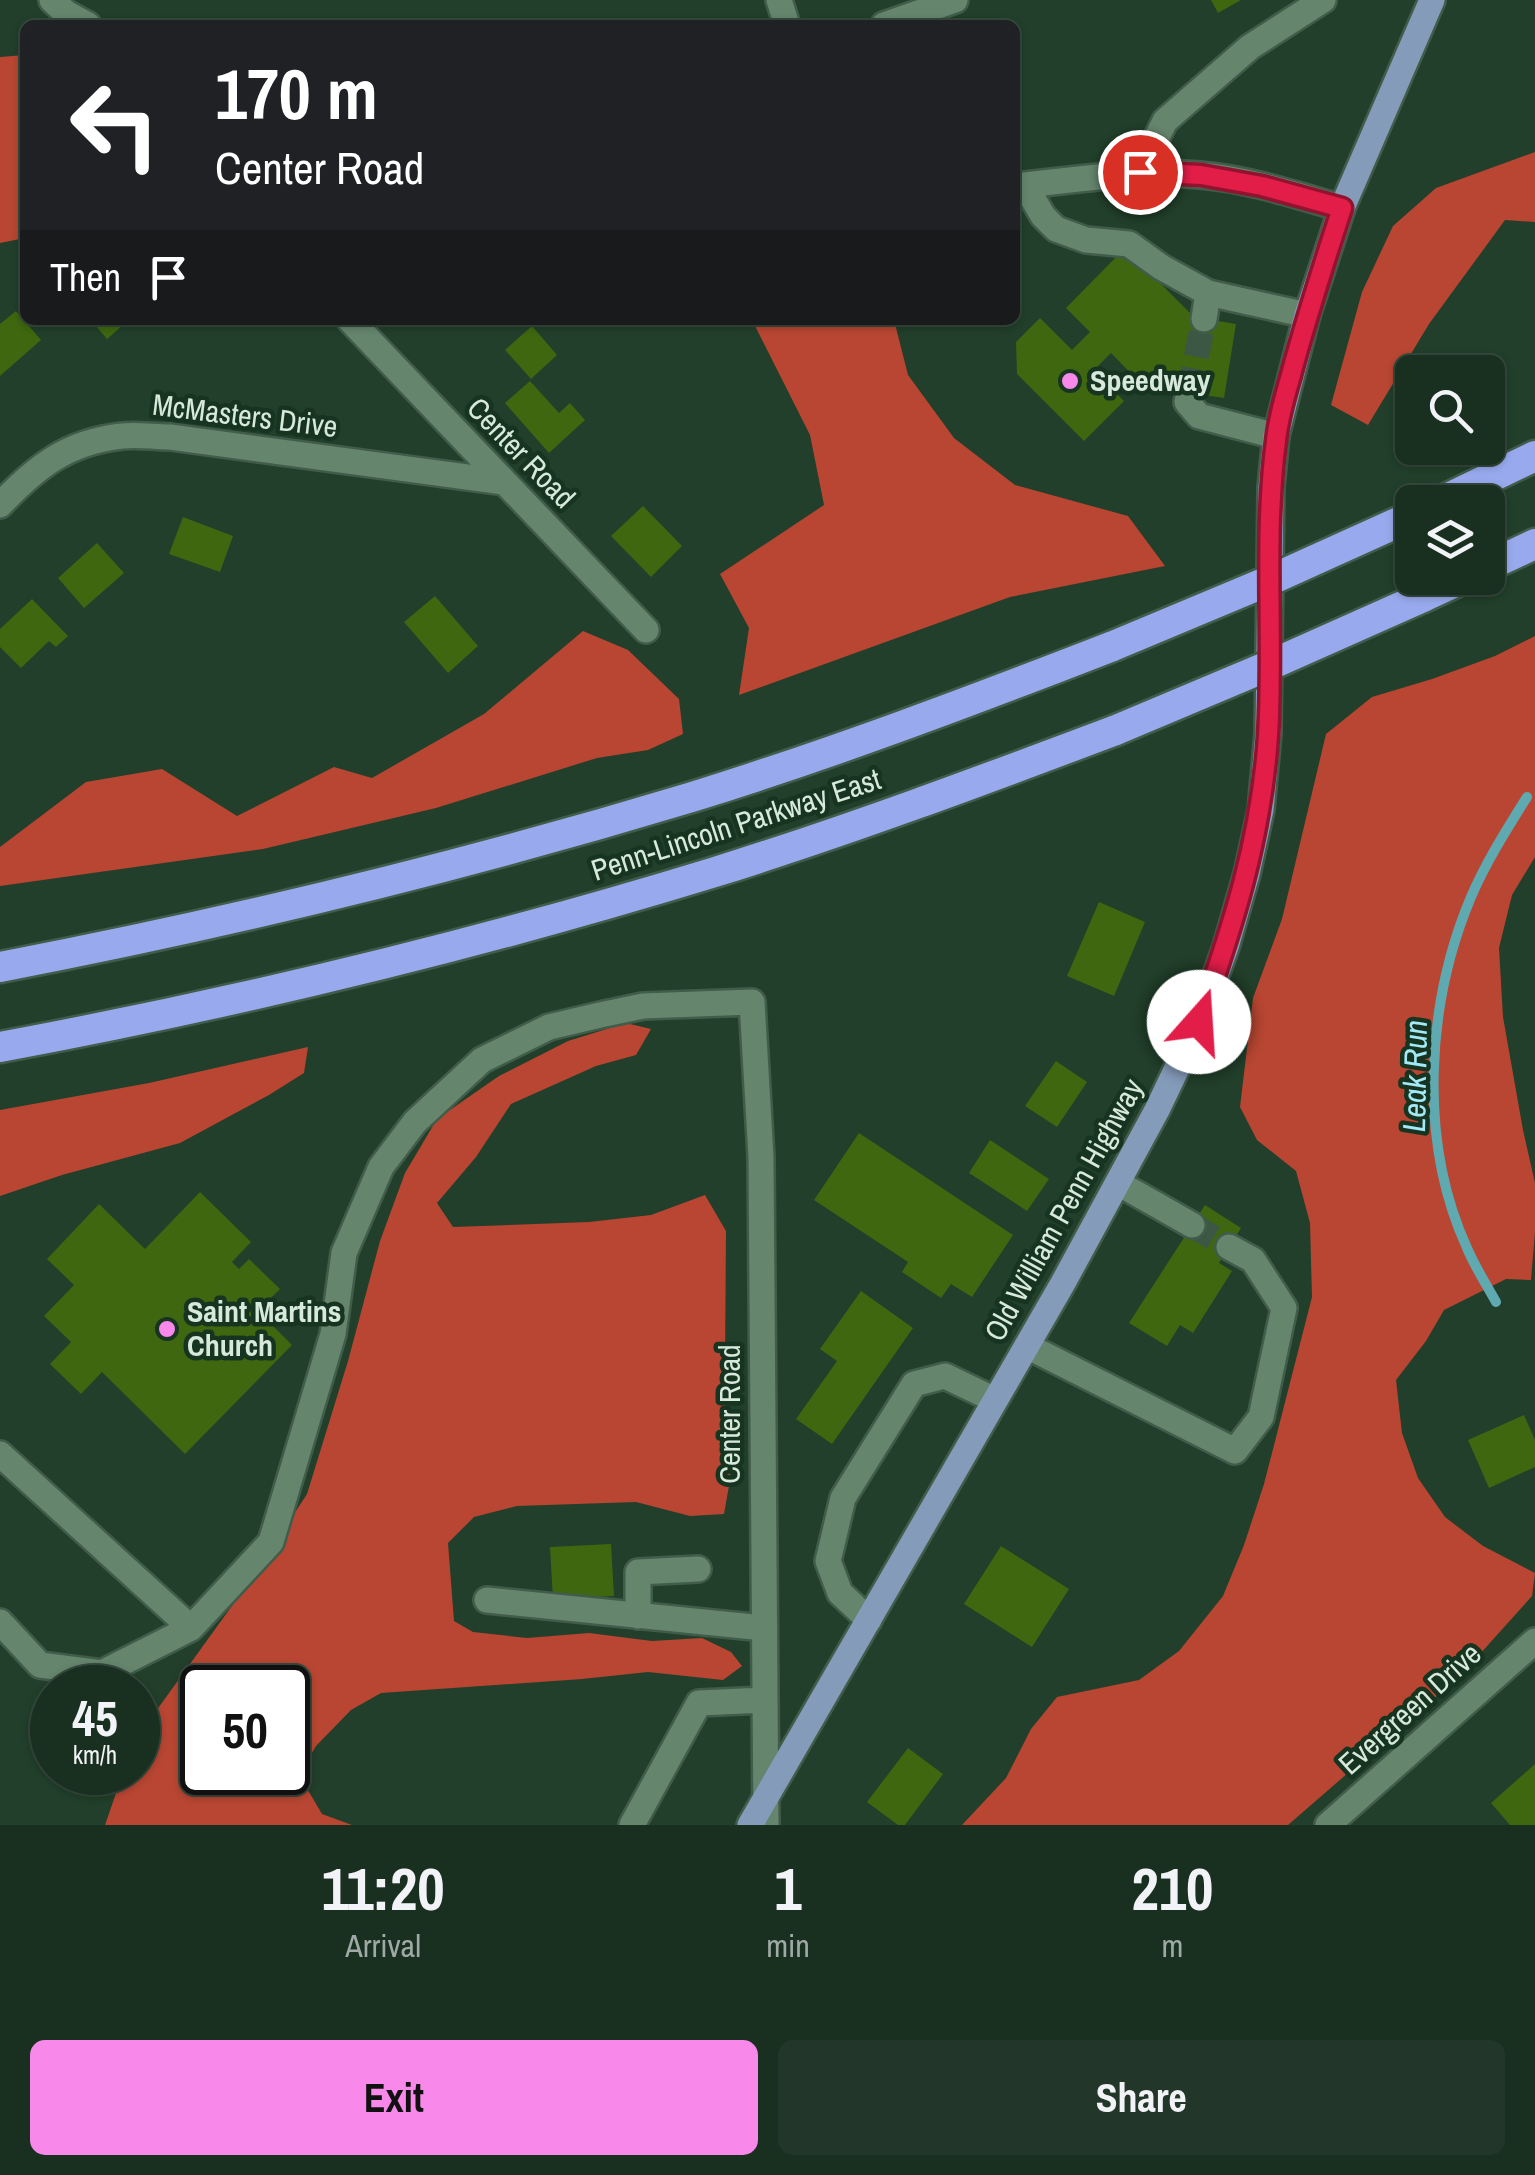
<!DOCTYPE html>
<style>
body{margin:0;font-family:"Archivo Narrow",sans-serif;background:#223729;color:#f1f3f6;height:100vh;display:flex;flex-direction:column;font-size:38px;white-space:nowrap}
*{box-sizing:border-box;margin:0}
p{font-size:32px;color:#9fa9a5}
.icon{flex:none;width:55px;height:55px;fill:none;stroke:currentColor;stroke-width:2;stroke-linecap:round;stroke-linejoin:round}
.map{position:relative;height:1825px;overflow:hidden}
.details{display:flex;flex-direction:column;background:#192f20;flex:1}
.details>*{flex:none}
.top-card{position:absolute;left:20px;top:20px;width:1000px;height:305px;border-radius:15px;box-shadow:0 2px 8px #0004,0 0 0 2px #374a3e;background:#202124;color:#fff;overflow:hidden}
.fabs{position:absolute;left:1395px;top:355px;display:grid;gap:20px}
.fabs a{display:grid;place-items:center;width:110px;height:110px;border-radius:15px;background:#192f20;box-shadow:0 2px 8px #0004,0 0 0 2px #374a3e;font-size:50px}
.speed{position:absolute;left:30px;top:1665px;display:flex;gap:20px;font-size:50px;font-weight:700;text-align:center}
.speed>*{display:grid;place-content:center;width:130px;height:130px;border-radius:50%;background:#192f20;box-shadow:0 2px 8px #0004,0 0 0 2px #374a3e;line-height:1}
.speed small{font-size:25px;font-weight:400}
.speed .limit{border:5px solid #111;border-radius:15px;background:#fff;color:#111}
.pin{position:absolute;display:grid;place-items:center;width:85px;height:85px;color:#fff;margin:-42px;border:5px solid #fff;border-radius:50%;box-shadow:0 2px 10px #0007}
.me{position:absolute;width:110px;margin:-55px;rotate:19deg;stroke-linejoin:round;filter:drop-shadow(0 0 8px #0008)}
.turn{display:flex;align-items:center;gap:35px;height:210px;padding:0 30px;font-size:45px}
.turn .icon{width:130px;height:130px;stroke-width:2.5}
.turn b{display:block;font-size:70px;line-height:85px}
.then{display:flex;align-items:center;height:95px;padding:0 30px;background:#0003;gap:20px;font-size:38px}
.eta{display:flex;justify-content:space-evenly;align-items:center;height:170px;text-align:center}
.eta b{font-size:60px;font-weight:800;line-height:70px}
.action{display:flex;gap:20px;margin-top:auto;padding:20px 30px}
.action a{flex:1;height:115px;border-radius:15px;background:#f888e9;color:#111;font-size:40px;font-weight:800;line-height:115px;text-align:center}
.action a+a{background:#223729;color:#f1f3f6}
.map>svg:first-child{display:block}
.forest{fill:#b84632;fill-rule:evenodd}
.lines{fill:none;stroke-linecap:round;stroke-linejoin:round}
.stream{stroke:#5fa9b0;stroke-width:10}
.building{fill:#3e6710}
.minor-tunnel{stroke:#3c5845;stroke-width:25;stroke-dasharray:25 12;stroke-linecap:butt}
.minor-casing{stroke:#415c4a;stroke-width:30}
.major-casing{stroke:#415c4a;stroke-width:30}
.highway-casing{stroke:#415c4a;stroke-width:35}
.minor{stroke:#65856d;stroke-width:25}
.major{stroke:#849bba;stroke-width:25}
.highway{stroke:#98aaed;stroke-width:30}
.highway-bridge-casing{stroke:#415c4a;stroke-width:35;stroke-linecap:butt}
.highway-bridge{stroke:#98aaed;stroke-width:30}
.route-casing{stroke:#92132f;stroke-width:25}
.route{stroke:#e11d48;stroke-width:18}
.poi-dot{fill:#f888e9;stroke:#163420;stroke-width:4}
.labels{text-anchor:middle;stroke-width:9;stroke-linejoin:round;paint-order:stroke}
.poi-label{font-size:30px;font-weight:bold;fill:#d7e9db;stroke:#163420;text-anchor:start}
.street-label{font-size:30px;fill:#d7e9db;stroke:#163420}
.water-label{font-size:32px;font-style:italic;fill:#a3e9f8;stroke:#163420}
</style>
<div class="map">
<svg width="1535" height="1825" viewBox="0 0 1535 1825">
<rect width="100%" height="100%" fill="#213f2a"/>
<path class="forest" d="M25 55V238L0 243V57Z
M1535 152V222L1505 220 1429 324 1368 425 1331 405 1362 292 1393 226 1436 188Z
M752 320H894L908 375 954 438 1015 485 1128 516 1165 566 1010 597 739 695 749 628 720 574 824 505 810 435Z
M583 631 628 650 679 699 683 734 648 750 597 758 436 808 263 849 0 886V847L86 782 162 769 237 816 334 767 372 778 484 714Z
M1535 636V857L1512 895 1499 948 1503 1017 1523 1130 1535 1183V1232L1531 1280 1506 1279 1444 1310 1426 1341 1396 1380 1402 1433 1418 1478 1445 1517 1483 1546 1535 1573 1532 1596 1462 1674 1288 1825H962L1006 1778 1031 1729 1057 1697 1139 1680 1179 1651 1223 1596 1244 1545 1264 1484 1312 1297 1310 1223 1296 1171 1257 1140 1240 1107 1253 998 1282 919 1326 734 1372 697 1432 679 1495 656Z
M626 1023 651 1029 636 1055 596 1066 511 1104 476 1157 437 1203 453 1227 589 1222 651 1215 705 1195 726 1231 725 1367 730 1480 724 1514 690 1516 636 1502 517 1506 474 1517 448 1543 454 1621 473 1632 527 1638 589 1633 652 1641 702 1638 731 1652 742 1666 723 1680 648 1672 582 1679 381 1693 351 1710 316 1746 299 1775 322 1814 352 1825H105L123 1773 138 1772V1736L252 1578 307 1494 348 1361 380 1241 405 1173 437 1119 499 1076 568 1041ZM202 1688H288V1772H202Z
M308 1047 304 1073 269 1095 180 1143 62 1175 0 1196V1110L149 1083Z"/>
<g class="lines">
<path class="stream" d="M1496 1302C1486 1284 1475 1267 1467 1248 1418 1141 1426 1004 1471 897 1486 862 1507 829 1527 797"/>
</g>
<path class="building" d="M1211 0H1241L1218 13Z
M1125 248 1194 317 1236 324 1224 398 1143 386 1111 353 1093 371 1124 401 1084 441 1017 374 1016 342 1040 318 1072 350 1090 332 1066 308Z
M16 311 41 340 0 376V324Z
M91 320H129L107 339Z
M532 326 557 355 531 379 505 350Z
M530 381 559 413 570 403 585 420 549 453 505 403Z
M643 506 682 546 651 577 611 536Z
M183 517 233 536 220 572 169 554Z
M97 543 124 573 84 608 58 578Z
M435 596 478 646 448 673 404 622Z
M32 599 68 636 56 647 49 641 21 668 0 647V629Z
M1099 902 1145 922 1114 996 1067 976Z
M1056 1061 1087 1082 1057 1127 1025 1106Z
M859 1133 1013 1235 972 1297 951 1284 941 1298 902 1272 908 1262 814 1200Z
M990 1140 1049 1179 1027 1211 969 1173Z
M200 1192 251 1242 232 1262 239 1269 249 1259 280 1289 258 1311 292 1345 185 1454 102 1372 81 1394 50 1364 71 1342 44 1316 74 1285 47 1259 99 1204 145 1249Z
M1205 1205 1241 1228 1219 1263 1232 1271 1193 1333 1180 1325 1167 1346 1129 1323Z
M861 1291 913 1328 832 1444 796 1419 837 1361 820 1349Z
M1524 1415 1535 1440V1467L1489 1488 1468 1440Z
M611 1544 614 1596 553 1599 550 1547Z
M1001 1546 1069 1589 1032 1647 964 1604Z
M908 1748 943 1774 905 1825H898L867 1802Z
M1535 1764V1825H1510L1491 1803Z"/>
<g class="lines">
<path class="minor-tunnel" d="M1189 393 1204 319
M1192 1225 1229 1247"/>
<defs>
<path id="minor" d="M52 0 66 13 88 25
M779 0 787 25
M884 25 955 0
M1140 172 1165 121 1250 47 1323 0
M1025 185 1043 216 1056 229 1086 240 1129 244 1161 267 1208 293 1307 315
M1015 186C1076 180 1138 169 1200 175 1248 179 1296 195 1342 208
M1204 319 1208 293
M350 320 646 630
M1189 393 1187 402 1199 416 1276 436
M0 505C36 467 67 442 122 436 137 434 154 437 170 437L504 482
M1118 1183 1192 1225
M1027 1346 1235 1451 1261 1417 1284 1308 1253 1260 1229 1247
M0 1454 191 1628
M487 1600 764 1628
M638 1616V1572L698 1569
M869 1620 840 1593 828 1561 843 1498 914 1384 945 1376 995 1400
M0 1622 40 1665 102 1673 191 1628 271 1542 333 1334 344 1253 381 1167 415 1122 482 1060 549 1027 600 1015 643 1006 752 1002 761 1157 766 1825
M632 1825 699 1703 764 1700
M1328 1825 1535 1641"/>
<path id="major" d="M750 1825 1063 1283 1157 1110 1199 1022 1226 947 1247 874 1261 810 1268 733 1271 487 1276 436 1307 315 1342 208 1432 0"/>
<path id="highway" d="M1440 502 1535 456
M1488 566 1535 544
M1423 597 1464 578
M0 967C234 922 464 866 692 797 834 753 974 700 1113 646
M0 1047C242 1002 480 944 715 872 850 830 983 780 1116 730"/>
</defs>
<use href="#minor" class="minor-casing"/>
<use href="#major" class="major-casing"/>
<use href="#highway" class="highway-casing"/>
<use href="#minor" class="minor"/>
<use href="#major" class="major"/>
<use href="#highway" class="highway"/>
<defs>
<path id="highway-bridge" d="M1113 646 1266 582 1412 516
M1116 730 1268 666 1423 597"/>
</defs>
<use href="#highway-bridge" class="highway-bridge-casing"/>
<use href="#highway-bridge" class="highway-bridge"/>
</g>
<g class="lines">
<defs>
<path id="route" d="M1140 172 1201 175 1262 186 1342 208C1324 263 1306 318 1291 375 1285 396 1278 419 1276 441 1263 539 1274 638 1268 736 1261 839 1233 926 1199 1022"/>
</defs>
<use href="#route" class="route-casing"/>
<use href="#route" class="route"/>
</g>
<g class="poi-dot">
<circle cx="1070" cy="381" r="10"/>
<circle cx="167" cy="1329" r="10"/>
</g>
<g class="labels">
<g class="poi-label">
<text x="1090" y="391">Speedway</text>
<text x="187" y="1322">Saint Martins<tspan x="187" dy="34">Church</tspan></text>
</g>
<g class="street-label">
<text transform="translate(245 416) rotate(7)" y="10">McMasters Drive</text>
<text transform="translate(521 453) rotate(46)" y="10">Center Road</text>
<text transform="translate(736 825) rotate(-18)" y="10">Penn-Lincoln Parkway East</text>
<text transform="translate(1064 1210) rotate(-61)" y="10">Old William Penn Highway</text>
<text transform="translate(730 1414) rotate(-90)" y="10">Center Road</text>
<text transform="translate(1410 1709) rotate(-42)" y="10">Evergreen Drive</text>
</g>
<g class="water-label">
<text transform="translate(1415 1076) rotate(-89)" y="11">Leak Run</text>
</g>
</g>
</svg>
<div class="fabs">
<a><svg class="icon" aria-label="search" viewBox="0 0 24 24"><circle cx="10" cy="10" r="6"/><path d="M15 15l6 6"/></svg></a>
<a><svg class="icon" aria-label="layers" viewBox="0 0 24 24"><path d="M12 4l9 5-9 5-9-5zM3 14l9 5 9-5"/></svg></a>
</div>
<div class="speed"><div>45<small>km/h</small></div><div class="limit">50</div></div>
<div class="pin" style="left:1140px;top:172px;background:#d93025"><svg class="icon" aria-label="arrive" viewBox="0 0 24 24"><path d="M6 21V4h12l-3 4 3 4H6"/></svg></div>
<svg class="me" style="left:1199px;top:1022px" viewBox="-20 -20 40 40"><circle r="19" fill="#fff"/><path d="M0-13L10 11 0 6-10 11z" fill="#e11d48"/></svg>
<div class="top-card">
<div class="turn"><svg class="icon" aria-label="left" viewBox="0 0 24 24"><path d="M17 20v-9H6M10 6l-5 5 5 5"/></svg><div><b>170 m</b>Center Road</div></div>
<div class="then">Then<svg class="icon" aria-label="arrive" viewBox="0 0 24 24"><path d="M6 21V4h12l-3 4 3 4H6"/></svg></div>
</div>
</div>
<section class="details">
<div class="eta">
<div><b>11:20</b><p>Arrival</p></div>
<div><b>1</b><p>min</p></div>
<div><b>210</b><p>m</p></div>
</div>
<div class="action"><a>Exit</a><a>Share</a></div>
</section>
